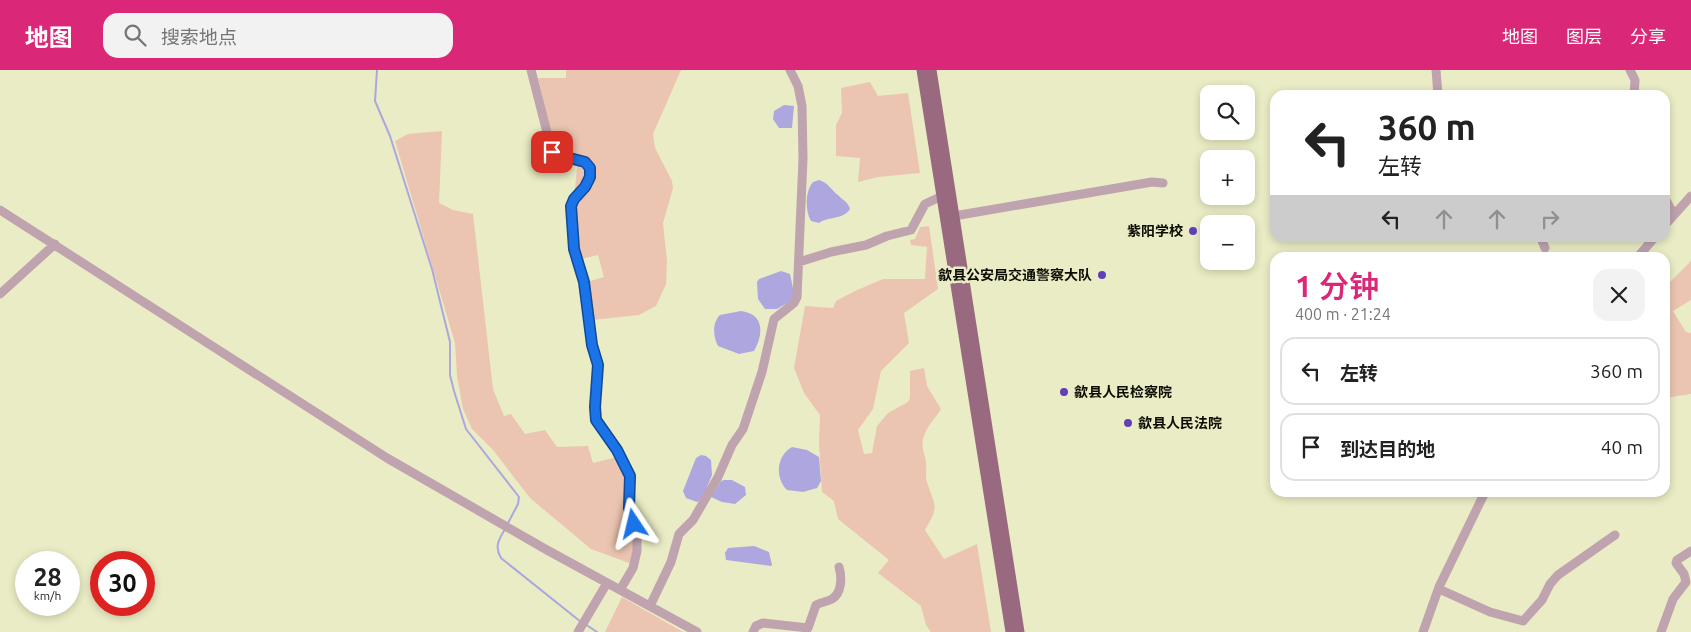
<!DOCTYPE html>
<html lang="zh">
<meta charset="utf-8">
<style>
body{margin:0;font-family:Ubuntu,"Noto Sans SC",sans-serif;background:#f2f2f2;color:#222;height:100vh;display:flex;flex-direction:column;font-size:19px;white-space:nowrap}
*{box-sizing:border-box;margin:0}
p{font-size:16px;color:#767676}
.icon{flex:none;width:28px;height:28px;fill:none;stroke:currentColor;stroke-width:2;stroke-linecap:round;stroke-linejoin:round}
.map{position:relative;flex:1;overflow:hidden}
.drawer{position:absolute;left:1270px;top:182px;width:400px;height:245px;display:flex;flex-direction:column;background:#fff;border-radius:15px;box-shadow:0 2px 8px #0003}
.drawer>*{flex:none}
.banner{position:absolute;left:1270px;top:20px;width:400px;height:152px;border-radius:15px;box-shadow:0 2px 8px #0003;background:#fff;color:#222;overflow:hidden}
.controls{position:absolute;left:1200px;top:15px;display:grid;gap:10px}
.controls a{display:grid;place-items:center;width:55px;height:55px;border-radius:10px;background:#fff;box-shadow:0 2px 8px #0003;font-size:25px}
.speed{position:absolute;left:15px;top:481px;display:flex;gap:10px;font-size:25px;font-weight:700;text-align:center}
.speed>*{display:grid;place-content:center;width:65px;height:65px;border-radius:50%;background:#fff;box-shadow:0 2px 8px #0003;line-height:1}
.speed small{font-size:12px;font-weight:400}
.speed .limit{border:8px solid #d22;background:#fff;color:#111}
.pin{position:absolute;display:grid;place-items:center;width:42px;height:42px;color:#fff;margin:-21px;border-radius:10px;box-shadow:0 2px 8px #0006}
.me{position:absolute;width:55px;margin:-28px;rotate:350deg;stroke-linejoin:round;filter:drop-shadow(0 0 4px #0008)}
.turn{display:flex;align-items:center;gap:18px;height:105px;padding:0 25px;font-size:22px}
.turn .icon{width:65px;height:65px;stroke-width:2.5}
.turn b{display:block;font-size:35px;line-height:42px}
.lanes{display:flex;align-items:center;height:48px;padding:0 25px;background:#0003;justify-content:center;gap:25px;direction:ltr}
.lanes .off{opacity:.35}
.round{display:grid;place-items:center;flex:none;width:52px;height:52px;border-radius:15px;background:#f2f2f2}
.summary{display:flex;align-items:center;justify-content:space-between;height:85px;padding:0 25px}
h1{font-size:30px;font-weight:600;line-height:38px;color:#db2777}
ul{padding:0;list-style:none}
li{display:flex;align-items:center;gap:15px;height:68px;margin:0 10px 8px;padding:0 15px;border:2px solid #e0e0e0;border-radius:15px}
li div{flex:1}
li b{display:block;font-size:19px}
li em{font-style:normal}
header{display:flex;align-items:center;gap:30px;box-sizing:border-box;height:70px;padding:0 25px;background:#db2777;color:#fff}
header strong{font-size:24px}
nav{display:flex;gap:28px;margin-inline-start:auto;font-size:18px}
.search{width:350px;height:45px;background:#f2f2f2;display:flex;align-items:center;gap:12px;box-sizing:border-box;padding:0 18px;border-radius:15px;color:#767676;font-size:19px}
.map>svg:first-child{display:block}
.green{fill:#ebc5b1}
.water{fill:#ada6df}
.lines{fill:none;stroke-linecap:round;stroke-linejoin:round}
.stream{stroke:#ada6df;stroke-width:2}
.minor{stroke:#bfa3af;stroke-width:9}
.major{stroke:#99697f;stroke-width:11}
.route-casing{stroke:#114b97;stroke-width:12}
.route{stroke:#1a73e8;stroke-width:9}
.poi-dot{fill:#6040b9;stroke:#eaecc5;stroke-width:2}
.labels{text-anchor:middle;stroke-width:5;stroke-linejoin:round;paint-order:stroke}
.poi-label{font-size:14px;font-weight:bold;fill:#0c0c02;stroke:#eaecc5;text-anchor:end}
</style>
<header>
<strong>地图</strong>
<div class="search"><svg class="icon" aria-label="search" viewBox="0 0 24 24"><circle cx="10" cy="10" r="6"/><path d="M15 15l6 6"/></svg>搜索地点</div>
<nav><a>地图</a><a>图层</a><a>分享</a></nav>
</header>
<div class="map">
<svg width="1691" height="562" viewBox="0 0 1691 562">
<rect width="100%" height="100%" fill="#eaecc5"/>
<path class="green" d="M566 0H681L653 64 655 78 672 111 673 118 663 153 667 191 666 214 656 236 639 245 592 250 587 212 604 207 598 185 581 189 573 140 578 87 554 80 538 8H566Z
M870 12 878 26 908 23 920 103 878 107 858 112 860 88 836 86V55L842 43 841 18Z
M442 61 439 133 453 140 473 144 493 319 504 346 511 344 525 364 545 360 557 377 588 376 593 393 617 387 626 402 636 475 634 491 629 493 591 479 530 428 493 380 472 359 463 339 457 306 455 273 395 71 408 64Z
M929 156 938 219 904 243 909 273 881 301 873 339 858 360 864 384 872 383 877 356 888 343 908 332 910 328V301L924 298 927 316 941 339C935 349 926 357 923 369 921 378 925 384 926 392 927 399 925 406 927 412 935 437 940 435 925 460L944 489 977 474 991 562H931L926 555 921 536 878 503 889 490 838 449 834 431 822 422 819 374 820 345 804 323 794 298 805 236 833 238 836 231 855 221 883 209H925L927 177 911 175 910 170 915 169 920 157Z
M1691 191V230L1673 241 1686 262 1691 263V324L1665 328V217Z
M622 527 683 562H605Z"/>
<path class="water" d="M784 35 794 36 792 58H779L773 49 774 41Z
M819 110C829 113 831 120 839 126 844 131 848 132 850 139 843 150 829 146 819 153L811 151C805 141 805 121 813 112Z
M781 201 790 204 794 223 792 230 777 239H765L758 229 757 212 759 209Z
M741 241C764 244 764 263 754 281L739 284 718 276C713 266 712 253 720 245Z
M792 377 807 380 819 387 821 411 817 418 803 422 787 420C775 408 776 386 792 377Z
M701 385 706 386 711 390 712 405 702 429 697 432 686 428 683 421 696 388Z
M724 410H732L745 417 746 425 735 434 722 432 711 427 721 411Z
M754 476 769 482 772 495 771 496 726 490 725 483 728 478Z"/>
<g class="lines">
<path class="stream" d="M377 0 375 31 390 66 432 199 450 272V305L454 321 466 359 519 427 518 434 507 455
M505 459C499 469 494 477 501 488L581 552
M585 554 597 562"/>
<path class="minor" d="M531 0 552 82 554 84 585 92 590 98V107L585 117 574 129 571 136 575 182 584 212 592 275 598 295 595 337 596 350 617 380 630 406 629 438 637 470V481L633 498 620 520
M1436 0 1438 25
M1630 0 1635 10 1634 25
M1665 128 1674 145
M0 140 387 388 547 480 697 562
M954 146 1152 112 1163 113
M1665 155 1691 126
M1541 168 1545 178
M1637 188 1654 168
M799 192 831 182 866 175 887 166 911 160 925 134 942 126
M0 224 55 174
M1439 519 1490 542 1523 551 1542 530 1550 514 1558 505 1615 465
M650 536 671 492 679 464 693 450 718 407 732 375 743 359 762 302 774 249 794 233 797 227 803 89 802 36 798 16 790 0
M578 562 607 513
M753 562 756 556 763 553 808 558 816 535C821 532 827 532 832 529 842 523 842 507 839 497
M1423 562 1439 517 1485 422
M1661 562 1673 529 1686 512 1684 504 1676 493 1677 490 1691 481"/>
<path class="major" d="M922 0 1011 562
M931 0 1019 562"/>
</g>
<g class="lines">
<defs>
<path id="route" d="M552 82 554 84 585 92 590 98V107L585 117 574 129 571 136 574 179 584 212 592 275 598 295 595 337 596 350 617 380 630 406 629 438 634 454"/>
</defs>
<use href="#route" class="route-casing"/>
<use href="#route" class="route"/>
</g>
<g class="poi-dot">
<circle cx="1193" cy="161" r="5"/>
<circle cx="1102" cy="205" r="5"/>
<circle cx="1064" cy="322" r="5"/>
<circle cx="1128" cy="353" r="5"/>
</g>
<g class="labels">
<g class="poi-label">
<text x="1183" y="166">紫阳学校</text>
<text x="1092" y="210">歙县公安局交通警察大队</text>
<text x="1074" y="327" text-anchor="start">歙县人民检察院</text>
<text x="1138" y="358" text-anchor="start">歙县人民法院</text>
</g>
</g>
</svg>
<div class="controls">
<a><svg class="icon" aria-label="search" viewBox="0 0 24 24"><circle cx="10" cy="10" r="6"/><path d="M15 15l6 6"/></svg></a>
<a>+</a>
<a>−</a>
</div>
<div class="speed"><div>28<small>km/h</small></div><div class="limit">30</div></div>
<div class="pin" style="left:552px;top:82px;background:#d93025"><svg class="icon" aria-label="arrive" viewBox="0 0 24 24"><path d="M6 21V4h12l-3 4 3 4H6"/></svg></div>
<svg class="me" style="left:634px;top:454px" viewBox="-20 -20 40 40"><path d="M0-17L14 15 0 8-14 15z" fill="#1a73e8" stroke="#fff" stroke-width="4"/></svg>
<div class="banner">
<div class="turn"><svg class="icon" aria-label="left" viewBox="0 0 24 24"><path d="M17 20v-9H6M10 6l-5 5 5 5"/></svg><div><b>360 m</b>左转</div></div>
<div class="lanes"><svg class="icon" aria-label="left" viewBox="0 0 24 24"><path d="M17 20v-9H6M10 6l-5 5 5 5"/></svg><svg class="icon off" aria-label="ahead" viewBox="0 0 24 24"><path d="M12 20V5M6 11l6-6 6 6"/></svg><svg class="icon off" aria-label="ahead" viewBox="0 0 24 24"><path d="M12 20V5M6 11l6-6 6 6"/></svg><svg class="icon off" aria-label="right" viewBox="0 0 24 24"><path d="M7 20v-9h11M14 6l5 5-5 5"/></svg></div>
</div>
<section class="drawer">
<div class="summary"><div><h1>1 分钟</h1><p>400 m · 21:24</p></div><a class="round"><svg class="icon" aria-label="close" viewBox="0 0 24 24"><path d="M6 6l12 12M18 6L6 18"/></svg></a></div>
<ul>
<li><svg class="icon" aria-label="left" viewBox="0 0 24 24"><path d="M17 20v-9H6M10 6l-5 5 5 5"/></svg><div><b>左转</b></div><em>360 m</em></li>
<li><svg class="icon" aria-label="arrive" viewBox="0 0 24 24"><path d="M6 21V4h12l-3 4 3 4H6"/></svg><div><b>到达目的地</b></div><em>40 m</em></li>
</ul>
</section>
</div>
